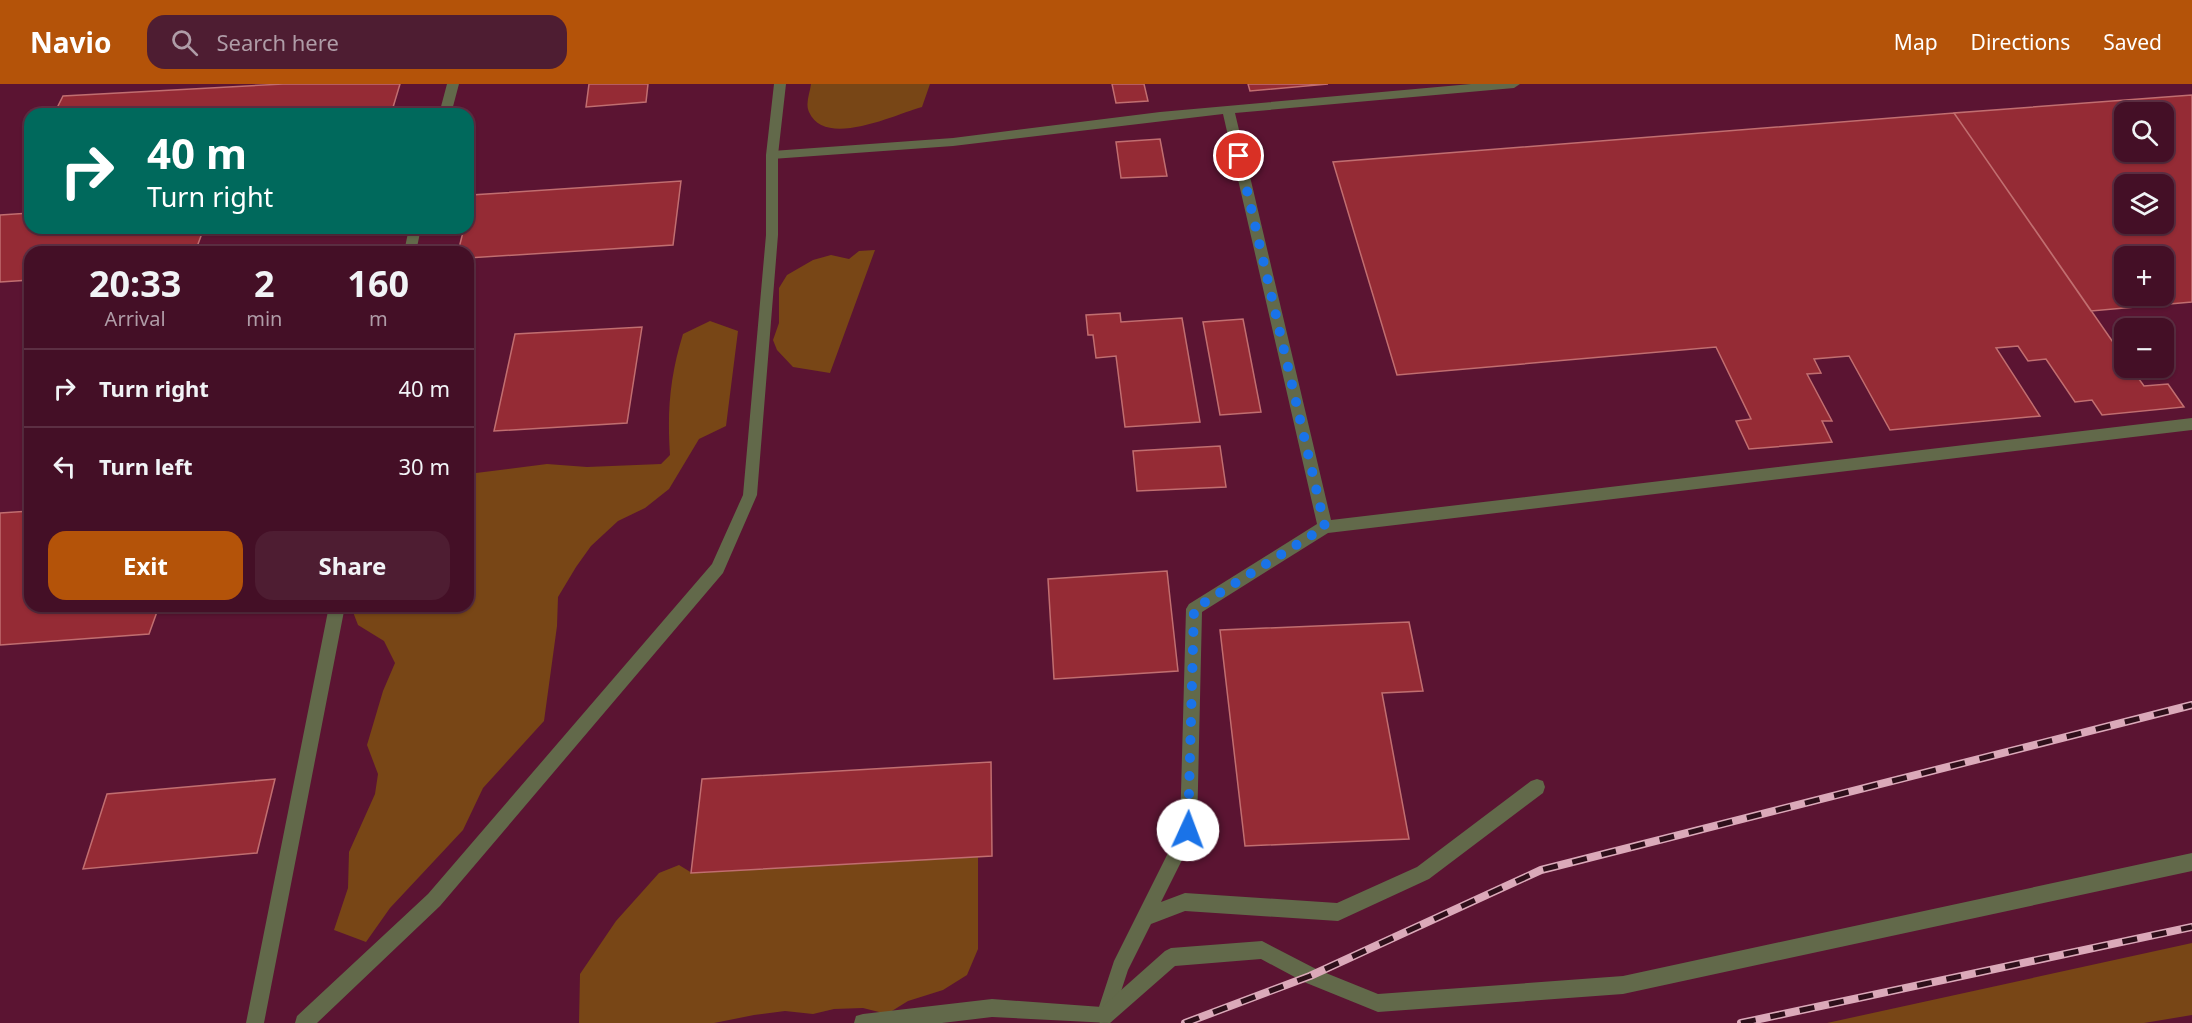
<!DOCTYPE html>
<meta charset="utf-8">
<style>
body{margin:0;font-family:"Noto Sans",sans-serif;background:#4e1d32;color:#f1f3f6;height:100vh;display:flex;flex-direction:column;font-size:22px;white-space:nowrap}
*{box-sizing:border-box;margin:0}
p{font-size:20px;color:#af9ca7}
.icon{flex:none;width:33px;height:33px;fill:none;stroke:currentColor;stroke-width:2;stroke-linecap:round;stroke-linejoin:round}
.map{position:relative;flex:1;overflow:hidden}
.side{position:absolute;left:24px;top:162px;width:450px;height:366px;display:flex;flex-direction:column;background:#440f26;border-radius:18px;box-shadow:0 2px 4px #0004,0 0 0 2px #5c2f43}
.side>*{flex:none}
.banner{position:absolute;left:24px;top:24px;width:450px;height:126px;border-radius:18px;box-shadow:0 2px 4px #0004,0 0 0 2px #5c2f43;background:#00695c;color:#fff;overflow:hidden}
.buttons{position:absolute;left:2114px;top:18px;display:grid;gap:12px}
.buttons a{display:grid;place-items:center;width:60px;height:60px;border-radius:12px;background:#440f26;box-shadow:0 2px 4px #0004,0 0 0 2px #5c2f43;font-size:30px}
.pin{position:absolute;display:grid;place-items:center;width:51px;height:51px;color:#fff;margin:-26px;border:3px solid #fff;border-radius:50%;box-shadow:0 2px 6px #0007}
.me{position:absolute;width:66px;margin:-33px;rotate:2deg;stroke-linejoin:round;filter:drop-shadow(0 0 4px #0008)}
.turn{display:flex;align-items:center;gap:21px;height:126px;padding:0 24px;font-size:27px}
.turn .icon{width:78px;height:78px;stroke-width:2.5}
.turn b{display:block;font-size:42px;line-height:51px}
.eta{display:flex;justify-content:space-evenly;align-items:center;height:102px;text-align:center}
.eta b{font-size:36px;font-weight:700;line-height:42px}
.button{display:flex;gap:12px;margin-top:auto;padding:12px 24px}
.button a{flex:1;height:69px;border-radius:18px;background:#b45309;color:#fff;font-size:24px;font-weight:700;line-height:69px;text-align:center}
.button a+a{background:#4e1d32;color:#f1f3f6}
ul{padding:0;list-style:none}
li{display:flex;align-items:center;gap:18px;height:78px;padding:0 24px;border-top:2px solid #5c2f43}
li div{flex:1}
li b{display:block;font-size:22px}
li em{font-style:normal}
header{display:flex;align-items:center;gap:36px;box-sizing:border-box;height:84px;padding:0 30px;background:#b45309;color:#fff}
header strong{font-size:28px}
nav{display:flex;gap:33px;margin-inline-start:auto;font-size:21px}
.search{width:420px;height:54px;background:#4e1d32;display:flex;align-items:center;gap:15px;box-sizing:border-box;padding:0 21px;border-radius:18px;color:#af9ca7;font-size:22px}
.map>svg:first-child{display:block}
.green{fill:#784616}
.building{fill:#952b35;stroke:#c16e70;stroke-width:1.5;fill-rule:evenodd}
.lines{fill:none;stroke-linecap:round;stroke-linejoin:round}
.lane{fill:#62694a;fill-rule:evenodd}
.street{fill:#62694a;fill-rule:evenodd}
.rail-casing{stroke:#dba9b9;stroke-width:8}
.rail{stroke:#2e0f1a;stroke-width:5;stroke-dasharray:15;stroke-linecap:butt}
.route{stroke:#1a73e8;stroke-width:10;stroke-dasharray:0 18}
</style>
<header>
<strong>Navio</strong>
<div class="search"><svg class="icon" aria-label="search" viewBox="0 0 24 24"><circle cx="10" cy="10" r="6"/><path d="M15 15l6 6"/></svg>Search here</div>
<nav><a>Map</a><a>Directions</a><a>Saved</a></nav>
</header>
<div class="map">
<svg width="2192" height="939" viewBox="0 0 2192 939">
<rect width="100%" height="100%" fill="#5b1432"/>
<path class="green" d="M811 0H930L922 23C896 30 825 65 809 28 805 19 810 9 811 0Z
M875 166 830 289 793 283 777 266 773 256 779 239V204L787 191 813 176 831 171 849 175 859 167Z
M710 237 738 247 726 342 699 355 669 405 645 424 618 437 591 462 576 483 558 513 557 542 544 637 483 704 463 746 390 824 366 858 334 846 348 804 349 768 375 710 378 690 367 661 383 607 395 579 384 557 358 541 353 528 354 522H468V390L547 380 587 383 661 380 670 371C667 327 670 292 683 250Z
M978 773V865L967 891 943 906 908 917 887 930 863 924 834 925 813 930 785 927 754 931 714 939H579L580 890 616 837 659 789 679 781 692 789Z
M2192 859V931L2144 939H1827Z"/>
<path class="building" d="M283 0H400L391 30H54L63 12Z
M589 0H648L646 18 586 23Z
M1112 0H1144L1148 17 1116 19Z
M1248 0H1328L1250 7Z
M2192 11V218L2091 227 1954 29ZM2124 28H2163V68H2124ZM2124 100H2163V140H2124ZM2124 172H2163V212H2124Z
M1954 29 2124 274V284H2131L2144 302 2168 300 2184 323 2102 331 2092 316 2075 318 2046 275 2028 277 2018 262 1996 264 2040 332 1890 346 1849 272 1814 275 1821 289 1807 290 1832 337H1822L1832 358 1749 365 1736 337 1751 335 1716 263 1397 291 1333 78Z
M1160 55 1167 92 1121 94 1116 58Z
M681 97 673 161 468 174V168H458L464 144H468L471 111Z
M30 129V144H204L195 168H30V196L0 198V131Z
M1120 229 1121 238 1182 234 1200 338 1125 343 1116 272 1096 274 1093 251H1088L1086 231Z
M1243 235 1261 328 1220 331 1203 238Z
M642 243 627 339 494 347 515 250Z
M1220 362 1226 403 1137 407 1133 367Z
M30 427V522L181 523 158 525 149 550 0 561V429Z
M1167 487 1178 587 1054 595 1048 495Z
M1409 538 1423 607 1382 609 1409 755 1245 762 1220 546Z
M991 678 992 772 691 789 702 695Z
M275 695 257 769 83 785 107 710Z"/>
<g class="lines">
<path class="lane" d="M447 0H459L451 30H439Z
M1471 0H1520L1514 4 1235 29 1331 436 2192 334V346L1328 449 1202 528 1197 746 1161 818 1185 809 1337 819 1417 783 1531 697 1537 695 1543 697 1545 703 1543 709 1429 795 1338 837 1185 827 1151 840 1128 886 1111 938 1100 939 1096 932 1114 877 1180 745 1186 525 1189 520 1317 440 1223 30 953 62 772 75 766 71 772 67 953 54 1160 28Z
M409 144H421L416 168H404Z
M329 522H345L264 939H246Z"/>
<path class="street" d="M774 0H786L778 71V151L757 411 723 489 440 822 317 939H295L297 932 428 810 712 480 743 411 766 151V71Z
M2192 769V787L1623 910 1378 928 1304 898 1261 875 1175 882 1110 939 992 933 942 939H854L856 932 863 930 992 915 1102 923 1165 867 1171 864 1262 857 1316 885 1378 910 1623 892Z"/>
<defs>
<path id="rail" d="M1185 939 1310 892 1541 786 2192 621
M1741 939 2192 843"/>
</defs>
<use href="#rail" class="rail-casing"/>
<use href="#rail" class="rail"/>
</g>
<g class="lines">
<path class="route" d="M1188 746 1194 525 1325 443 1239 72"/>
</g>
</svg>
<div class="buttons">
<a><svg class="icon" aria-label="search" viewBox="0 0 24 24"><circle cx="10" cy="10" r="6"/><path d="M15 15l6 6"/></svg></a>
<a><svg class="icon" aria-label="layers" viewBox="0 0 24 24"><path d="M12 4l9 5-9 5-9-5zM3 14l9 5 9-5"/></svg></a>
<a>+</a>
<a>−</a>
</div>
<div class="pin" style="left:1239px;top:72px;background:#d93025"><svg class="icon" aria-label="arrive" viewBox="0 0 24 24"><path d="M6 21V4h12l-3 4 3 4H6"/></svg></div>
<svg class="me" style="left:1188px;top:746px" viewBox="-20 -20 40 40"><circle r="19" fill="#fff"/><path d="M0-13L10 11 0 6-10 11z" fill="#1a73e8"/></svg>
<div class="banner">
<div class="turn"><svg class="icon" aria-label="right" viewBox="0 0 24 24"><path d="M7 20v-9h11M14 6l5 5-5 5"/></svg><div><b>40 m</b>Turn right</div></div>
</div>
<section class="side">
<div class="eta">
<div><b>20:33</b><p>Arrival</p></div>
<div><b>2</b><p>min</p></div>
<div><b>160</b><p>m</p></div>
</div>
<ul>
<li><svg class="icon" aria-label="right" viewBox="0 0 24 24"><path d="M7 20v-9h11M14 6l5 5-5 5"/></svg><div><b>Turn right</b></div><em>40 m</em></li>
<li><svg class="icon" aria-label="left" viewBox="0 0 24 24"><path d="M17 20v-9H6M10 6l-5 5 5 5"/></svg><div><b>Turn left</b></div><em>30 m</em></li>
</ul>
<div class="button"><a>Exit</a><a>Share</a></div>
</section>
</div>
